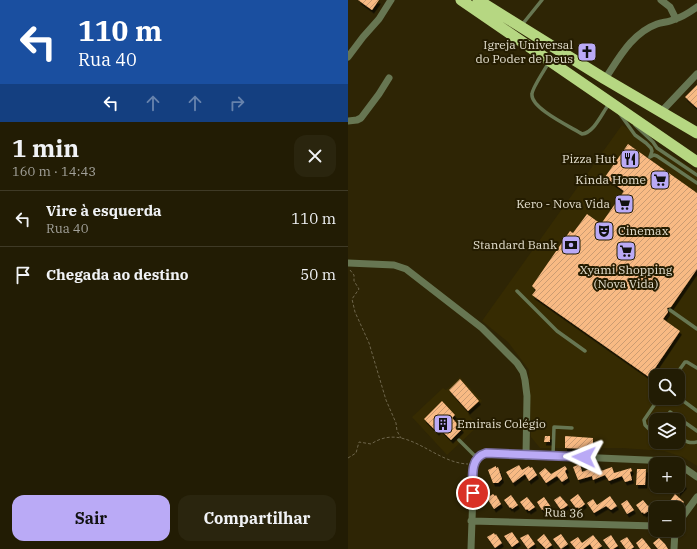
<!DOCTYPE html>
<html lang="pt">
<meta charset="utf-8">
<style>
body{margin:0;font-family:"IBM Plex Serif",serif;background:#2a250e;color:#f1f3f6;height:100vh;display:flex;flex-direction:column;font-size:15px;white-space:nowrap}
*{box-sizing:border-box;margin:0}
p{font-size:13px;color:#a2a19a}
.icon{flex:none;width:22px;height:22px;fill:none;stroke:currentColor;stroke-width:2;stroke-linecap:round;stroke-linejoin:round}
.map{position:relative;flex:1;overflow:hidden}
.sheet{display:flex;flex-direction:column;background:#221c04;width:348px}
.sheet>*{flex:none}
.top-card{background:#1a4fa0;color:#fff;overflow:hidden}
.buttons{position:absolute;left:301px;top:369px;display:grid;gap:8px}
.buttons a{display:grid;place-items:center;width:36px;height:36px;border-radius:8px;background:#221c04;box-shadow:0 1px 3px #0004,0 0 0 1px #3f3a26;font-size:20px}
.pin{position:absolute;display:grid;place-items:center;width:34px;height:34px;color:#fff;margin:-17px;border:2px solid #fff;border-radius:50%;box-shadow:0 1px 4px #0007}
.me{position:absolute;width:44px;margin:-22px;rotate:272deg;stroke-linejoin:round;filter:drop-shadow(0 0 3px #0008)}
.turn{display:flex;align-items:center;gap:14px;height:84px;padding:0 12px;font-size:18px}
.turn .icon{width:52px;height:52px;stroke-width:2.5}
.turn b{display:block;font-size:28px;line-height:34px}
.lanes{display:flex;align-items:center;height:38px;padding:0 12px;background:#0003;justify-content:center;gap:20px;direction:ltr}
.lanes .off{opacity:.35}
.round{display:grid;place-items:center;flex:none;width:42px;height:42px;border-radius:12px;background:#2a250e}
.head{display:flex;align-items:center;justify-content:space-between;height:68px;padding:0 12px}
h1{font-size:24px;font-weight:800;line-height:30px}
.primary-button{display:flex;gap:8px;margin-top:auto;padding:8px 12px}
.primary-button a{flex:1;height:46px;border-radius:12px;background:#baaaf6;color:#111;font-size:16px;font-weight:800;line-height:46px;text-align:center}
.primary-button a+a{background:#2a250e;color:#f1f3f6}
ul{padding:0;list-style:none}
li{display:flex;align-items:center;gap:12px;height:56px;padding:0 12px;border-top:1px solid #3f3a26}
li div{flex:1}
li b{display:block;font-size:15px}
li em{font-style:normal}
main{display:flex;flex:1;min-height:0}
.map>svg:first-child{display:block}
.built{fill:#362b02;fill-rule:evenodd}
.building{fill:url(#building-hatch);filter:url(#shadow)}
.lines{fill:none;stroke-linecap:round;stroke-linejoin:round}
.path{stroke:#6e664c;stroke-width:1;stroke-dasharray:3 2;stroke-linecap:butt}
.service{stroke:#677652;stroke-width:3.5}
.minor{stroke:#677652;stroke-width:7}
.trunk{stroke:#b6d782;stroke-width:11}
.route-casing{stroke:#796ea0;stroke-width:10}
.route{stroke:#baaaf6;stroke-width:7}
.labels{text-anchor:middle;stroke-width:4;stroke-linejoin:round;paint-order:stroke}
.poi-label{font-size:12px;fill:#e3decd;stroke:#241c00;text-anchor:end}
.street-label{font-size:12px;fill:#e3decd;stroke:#241c00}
</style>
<main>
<section class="sheet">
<div class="top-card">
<div class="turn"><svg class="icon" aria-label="left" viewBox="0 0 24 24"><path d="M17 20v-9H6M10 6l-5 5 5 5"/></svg><div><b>110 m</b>Rua 40</div></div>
<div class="lanes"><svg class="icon" aria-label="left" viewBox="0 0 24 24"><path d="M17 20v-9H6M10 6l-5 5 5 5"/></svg><svg class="icon off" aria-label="ahead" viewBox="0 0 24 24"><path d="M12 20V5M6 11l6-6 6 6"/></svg><svg class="icon off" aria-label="ahead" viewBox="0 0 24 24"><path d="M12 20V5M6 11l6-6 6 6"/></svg><svg class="icon off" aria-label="right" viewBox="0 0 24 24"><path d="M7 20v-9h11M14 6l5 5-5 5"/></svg></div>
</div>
<div class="head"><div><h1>1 min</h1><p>160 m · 14:43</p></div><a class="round"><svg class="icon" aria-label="close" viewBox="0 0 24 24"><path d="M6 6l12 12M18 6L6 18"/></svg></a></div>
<ul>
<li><svg class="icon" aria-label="left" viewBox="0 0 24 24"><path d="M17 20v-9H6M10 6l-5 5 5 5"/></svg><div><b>Vire à esquerda</b><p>Rua 40</p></div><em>110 m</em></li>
<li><svg class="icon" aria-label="arrive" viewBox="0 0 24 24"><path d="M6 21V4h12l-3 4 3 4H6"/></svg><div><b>Chegada ao destino</b></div><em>50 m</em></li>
</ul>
<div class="primary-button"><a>Sair</a><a>Compartilhar</a></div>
</section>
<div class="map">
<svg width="349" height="549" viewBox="0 0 349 549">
<defs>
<pattern id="building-hatch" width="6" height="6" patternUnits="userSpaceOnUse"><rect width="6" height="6" fill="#f8ba84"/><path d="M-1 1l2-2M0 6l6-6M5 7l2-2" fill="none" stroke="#cb9c72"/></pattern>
<filter id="shadow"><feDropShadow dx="2" dy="3.5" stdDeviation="0" flood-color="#0009"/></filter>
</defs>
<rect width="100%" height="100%" fill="#2e2505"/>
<path class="built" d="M274 125 349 171V466L335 457 316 451 274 448H192L183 437 181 370 160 342 134 321ZM308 376H330V398H308ZM308 420H330V442H308Z
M112 377 134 401 120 414 130 426 99 455 64 417 95 388 98 390Z"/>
<path class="building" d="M10 0H31L24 10Z
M349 85V108L337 97Z
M280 144 349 193V269L323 307 319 308 320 312 315 319 332 331 301 377 184 295 188 290 184 286 222 231 225 233 239 214 253 224 276 191 257 177Z
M112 379 131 401 120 411 101 390Z
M94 401 107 415 104 418 114 429 103 440 92 429 89 432 76 419Z
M197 436H202V442H196Z
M217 436 245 438V449L217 448Z
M232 464 234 472 248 466 250 472 264 467 266 473 283 468 284 471 282 472 284 480 277 482 274 476 261 481 257 475 245 480 244 476 230 480 225 467Z
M171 465 174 470 181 466 182 468 184 467 189 475 181 481 177 474 165 483 158 472Z
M148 466V468L150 467 154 479 150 483H145L140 470Z
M217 466 219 469 217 471 220 478 214 482 209 476 198 483 191 473 197 468 203 474Z
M289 469H298L297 485H288Z
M330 478 337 485 330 493Z
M145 494 147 496 148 495 153 504 146 509 139 498Z
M230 494 237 504 231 509 229 507 228 508 222 500Z
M327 494 336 502 331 508 322 501Z
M163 495 170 505 164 509 163 507 162 508 156 500Z
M212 496 220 505 213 510 206 500Z
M262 496 269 506 263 510 258 506 246 513 239 503 245 499 249 505Z
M179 497 187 507 181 511 179 509 178 510 172 502Z
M196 497 203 507 197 512 195 509 194 510 189 502Z
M279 500 286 510 279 514 273 504Z
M295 500 300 506 312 500 316 508H305L296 514 295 512 294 513 288 505Z
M164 532 171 542 164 547 156 536Z
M146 533 147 535 148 534 154 543 147 548 139 537Z
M180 534 187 544 180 549 172 538Z
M196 534 204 545 198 549 189 540Z
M213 534 220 544 213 549 205 539Z
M245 535 254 546 249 549H245L242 544 235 549H228L222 542 230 537 234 543Z
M263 535 270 546 265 549H262L255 540Z
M279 537 286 547 283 549H278L272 541Z
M294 538 296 540 303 549H292L288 543Z
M311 538 317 544 320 549H310L305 543Z"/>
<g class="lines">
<path class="path" d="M2 270 6 275V281L11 289 4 299 7 312 21 343 38 400 48 423 49 431 53 438
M0 458 8 453 11 442 23 444C58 421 85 463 120 464"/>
<path class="service" d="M173 26 194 0
M201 62C198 68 184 88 184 94 182 108 223 127 234 134 246 133 254 113 261 104
M272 114 287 135 298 143 303 148 304 151 302 157
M287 125 305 142 309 148 349 175
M302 157 306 155 309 156 349 183
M169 291 209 331 237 351
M322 310 349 329
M327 376 337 362H339L349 368
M330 397 349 411
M316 420 322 412 349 431
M308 434H306L297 425 296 420 311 398
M330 437C337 441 341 444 349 442
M111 440 129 458
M205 455 206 427 224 428"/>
<path class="minor" d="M313 0 322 7 328 19
M0 57 15 37 31 19 43 0
M257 79C271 58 284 33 309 24 315 22 322 22 327 19 335 17 342 12 349 7
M313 112 349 74
M0 121 9 120 13 118 31 94 41 78
M0 263 46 265 58 269 134 328 169 363 175 372 177 380 179 396 178 456
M123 521 308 526
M330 523 349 497
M123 549 126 464C128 458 132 455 138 453L321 461 332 465 349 477
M326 549 327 530"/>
<path class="trunk" d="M113 0 349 162
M130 0 257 79 349 133"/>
</g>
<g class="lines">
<defs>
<path id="route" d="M125 493C125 478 121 458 138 453L236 457"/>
</defs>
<use href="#route" class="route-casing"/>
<use href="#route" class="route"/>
</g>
<defs>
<symbol id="church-square" viewBox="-11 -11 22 22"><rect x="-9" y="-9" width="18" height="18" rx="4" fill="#baaaf6" stroke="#241c00"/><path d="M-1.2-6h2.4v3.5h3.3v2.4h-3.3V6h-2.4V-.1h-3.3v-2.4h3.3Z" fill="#111"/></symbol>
<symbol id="restaurant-square" viewBox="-11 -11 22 22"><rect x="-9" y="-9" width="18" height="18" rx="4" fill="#baaaf6" stroke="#241c00"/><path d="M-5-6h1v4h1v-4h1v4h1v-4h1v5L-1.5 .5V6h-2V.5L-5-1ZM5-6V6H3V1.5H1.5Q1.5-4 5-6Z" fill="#111"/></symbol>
<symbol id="supermarket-square" viewBox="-11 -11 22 22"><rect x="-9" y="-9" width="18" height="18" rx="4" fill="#baaaf6" stroke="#241c00"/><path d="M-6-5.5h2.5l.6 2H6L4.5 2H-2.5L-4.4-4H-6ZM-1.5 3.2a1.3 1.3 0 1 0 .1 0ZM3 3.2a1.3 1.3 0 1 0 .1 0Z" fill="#111"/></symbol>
<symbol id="theatre-square" viewBox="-11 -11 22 22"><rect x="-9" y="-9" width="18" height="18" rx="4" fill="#baaaf6" stroke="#241c00"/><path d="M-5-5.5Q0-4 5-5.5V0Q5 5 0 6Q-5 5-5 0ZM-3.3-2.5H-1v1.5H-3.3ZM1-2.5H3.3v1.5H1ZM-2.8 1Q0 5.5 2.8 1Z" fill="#111"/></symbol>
<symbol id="bank-square" viewBox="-11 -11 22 22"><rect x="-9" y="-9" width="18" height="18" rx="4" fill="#baaaf6" stroke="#241c00"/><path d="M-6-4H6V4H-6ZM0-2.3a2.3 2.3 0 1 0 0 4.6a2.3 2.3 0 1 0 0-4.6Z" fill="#111"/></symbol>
<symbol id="building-square" viewBox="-11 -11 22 22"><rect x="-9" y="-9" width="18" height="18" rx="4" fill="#baaaf6" stroke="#241c00"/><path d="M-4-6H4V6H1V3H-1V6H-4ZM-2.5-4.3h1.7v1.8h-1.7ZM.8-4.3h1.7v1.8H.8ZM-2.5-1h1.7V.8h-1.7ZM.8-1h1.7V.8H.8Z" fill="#111"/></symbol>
</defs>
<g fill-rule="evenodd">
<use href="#church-square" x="228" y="41" width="22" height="22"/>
<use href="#restaurant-square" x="271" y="148" width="22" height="22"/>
<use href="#supermarket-square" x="301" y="169" width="22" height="22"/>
<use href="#supermarket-square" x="265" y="193" width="22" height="22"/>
<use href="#theatre-square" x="245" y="220" width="22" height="22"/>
<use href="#bank-square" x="212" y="234" width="22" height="22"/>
<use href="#supermarket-square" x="267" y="240" width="22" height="22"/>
<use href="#building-square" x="84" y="413" width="22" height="22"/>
</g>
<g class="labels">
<g class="poi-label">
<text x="225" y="49">Igreja Universal<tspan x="225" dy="14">do Poder de Deus</tspan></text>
<text x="268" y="163">Pizza Hut</text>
<text x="298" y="184">Kinda Home</text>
<text x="262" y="208">Kero - Nova Vida</text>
<text x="270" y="235" text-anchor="start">Cinemax</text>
<text x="209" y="249">Standard Bank</text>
<text x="278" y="274" text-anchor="middle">Xyami Shopping<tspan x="278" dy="14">(Nova Vida)</tspan></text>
<text x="109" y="428" text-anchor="start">Emirais Colégio</text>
</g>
<g class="street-label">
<text transform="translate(216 513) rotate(2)" y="4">Rua 36</text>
</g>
</g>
</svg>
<div class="buttons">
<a><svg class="icon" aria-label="search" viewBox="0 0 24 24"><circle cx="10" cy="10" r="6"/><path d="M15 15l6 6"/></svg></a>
<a><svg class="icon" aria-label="layers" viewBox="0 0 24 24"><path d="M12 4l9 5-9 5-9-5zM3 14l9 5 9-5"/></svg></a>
<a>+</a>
<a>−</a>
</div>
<div class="pin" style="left:125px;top:493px;background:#d93025"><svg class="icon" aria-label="arrive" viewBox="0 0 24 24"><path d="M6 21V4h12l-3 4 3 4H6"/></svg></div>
<svg class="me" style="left:236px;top:457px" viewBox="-20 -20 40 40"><path d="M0-17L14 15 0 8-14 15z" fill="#baaaf6" stroke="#fff" stroke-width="4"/></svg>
</div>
</main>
